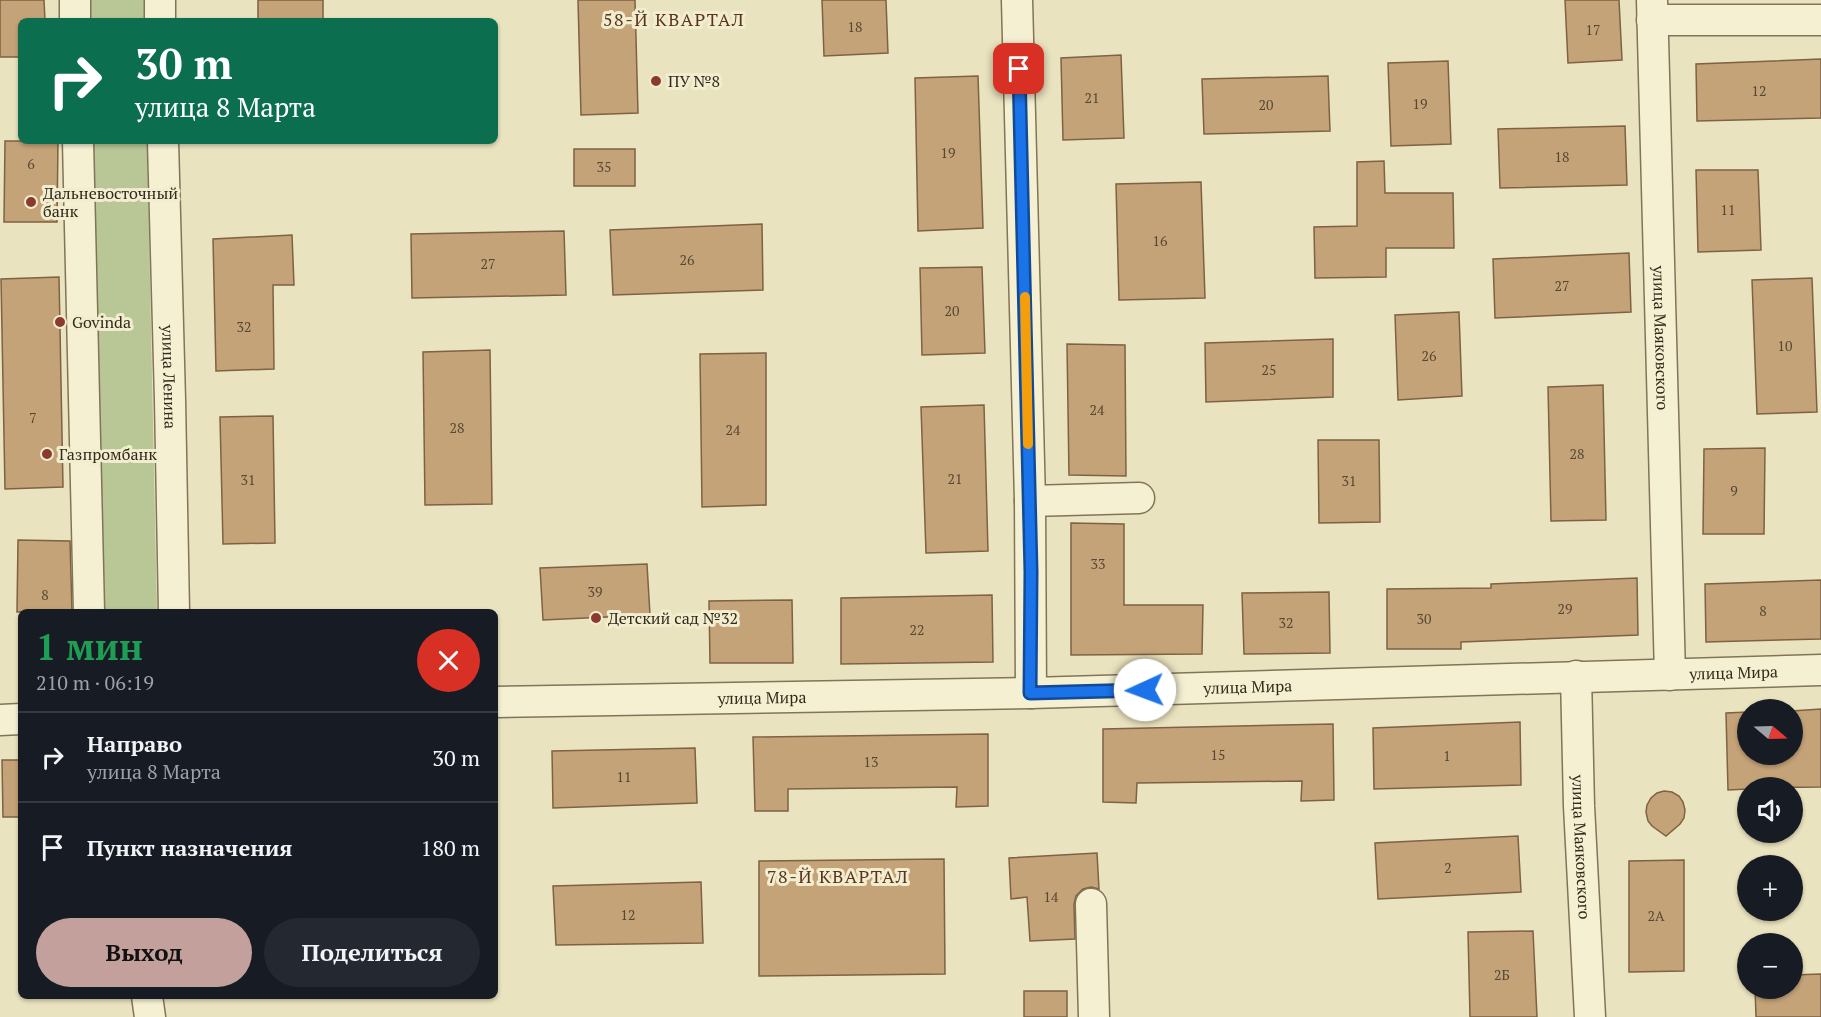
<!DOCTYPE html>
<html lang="ru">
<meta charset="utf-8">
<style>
body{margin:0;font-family:"PT Serif",serif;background:#242831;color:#f1f3f6;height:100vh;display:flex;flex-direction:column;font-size:22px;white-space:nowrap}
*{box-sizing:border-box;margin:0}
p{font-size:20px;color:#9ea1a6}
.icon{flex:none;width:33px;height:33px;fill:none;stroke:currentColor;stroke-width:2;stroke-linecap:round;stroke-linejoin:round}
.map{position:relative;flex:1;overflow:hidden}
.side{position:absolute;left:18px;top:609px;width:480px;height:390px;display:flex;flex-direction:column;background:#171b24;border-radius:9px;box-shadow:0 2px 4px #0004}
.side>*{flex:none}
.banner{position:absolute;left:18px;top:18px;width:480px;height:126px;border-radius:9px;box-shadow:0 2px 4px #0004;background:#0b6e4f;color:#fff;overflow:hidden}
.needle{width:39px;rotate:109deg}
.controls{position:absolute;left:1737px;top:699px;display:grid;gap:12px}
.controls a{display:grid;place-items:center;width:66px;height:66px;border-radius:50%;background:#171b24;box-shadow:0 2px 4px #0004;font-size:30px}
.pin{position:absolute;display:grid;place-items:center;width:51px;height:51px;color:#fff;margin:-26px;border-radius:12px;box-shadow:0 3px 9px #0006}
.me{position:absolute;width:66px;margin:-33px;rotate:268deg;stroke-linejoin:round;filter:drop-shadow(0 0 4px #0008)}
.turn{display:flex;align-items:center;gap:21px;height:126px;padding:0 18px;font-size:27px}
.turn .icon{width:78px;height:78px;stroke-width:2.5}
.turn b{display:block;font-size:42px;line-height:51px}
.round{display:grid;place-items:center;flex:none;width:63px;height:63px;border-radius:32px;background:#242831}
.summary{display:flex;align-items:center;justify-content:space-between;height:102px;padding:0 18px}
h1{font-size:36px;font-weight:600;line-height:45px;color:#1e9e55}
.cta{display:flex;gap:12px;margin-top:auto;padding:12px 18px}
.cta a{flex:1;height:69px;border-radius:36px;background:#c3a09c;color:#111;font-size:24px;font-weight:600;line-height:69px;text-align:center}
.cta a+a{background:#242831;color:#f1f3f6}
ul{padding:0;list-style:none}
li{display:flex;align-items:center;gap:18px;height:90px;padding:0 18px;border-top:2px solid #363941}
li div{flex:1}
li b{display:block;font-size:22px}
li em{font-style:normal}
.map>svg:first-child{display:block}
.green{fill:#b9c695}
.building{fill:#c5a378;stroke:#7e6241;stroke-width:1.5}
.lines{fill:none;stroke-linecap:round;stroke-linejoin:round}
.minor-casing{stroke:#817459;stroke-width:33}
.minor{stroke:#f5f0d2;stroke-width:30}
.route-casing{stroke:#114b97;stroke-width:15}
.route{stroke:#1a73e8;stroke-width:10}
.slow{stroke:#f59e0b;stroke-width:10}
.poi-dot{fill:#8b3b2e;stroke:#f2edce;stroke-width:2}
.labels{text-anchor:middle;stroke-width:6;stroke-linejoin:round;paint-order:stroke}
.number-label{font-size:14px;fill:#564833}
.poi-label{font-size:16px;fill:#312a1c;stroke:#f2edce;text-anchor:start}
.street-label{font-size:16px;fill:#312a1c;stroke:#f2edce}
.neighbourhood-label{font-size:18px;letter-spacing:1.5px;fill:#5b341f;stroke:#f2edce}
</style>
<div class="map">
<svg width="1821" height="1017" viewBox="0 0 1821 1017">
<rect width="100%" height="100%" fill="#eae3bf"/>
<path class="green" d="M89 0H145V21H90Z
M93 141H147L157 612H104Z"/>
<path class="building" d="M0 0H44L45 21H21V57H0Z
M258 0H323V21H258Z
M578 0H635L638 113 581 115Z
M822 0H886L888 53 824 56Z
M1565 0H1619L1622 60 1568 63Z
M1121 55 1124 138 1063 140 1061 58Z
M1821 59V118L1697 121 1696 64Z
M1448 61 1451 144 1391 146 1388 63Z
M978 76 983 228 918 231 915 78Z
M1328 76 1330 131 1204 134 1202 79Z
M1625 126 1627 185 1500 188 1498 129Z
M5 141H58L57 222H4Z
M574 149H635V186H574Z
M1384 161 1385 193H1453L1454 248H1386V277L1315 278 1314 227 1357 226V162Z
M1696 170H1758L1761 250 1698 252Z
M1201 182 1205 298 1119 300 1116 184Z
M762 224 763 290 613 295 610 230Z
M564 231 566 295 412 298 411 234Z
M292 235 294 285H273L274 369 216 371 213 239Z
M1629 253 1631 312 1495 318 1493 259Z
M982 267 985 353 922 355 920 268Z
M59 277 63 487 5 489 1 279Z
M1812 278 1817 412 1757 414 1752 280Z
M1459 312 1462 396 1398 400 1395 315Z
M1333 339V397L1206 402 1205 343Z
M1067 344 1125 345 1126 476 1069 475Z
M490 350 492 504 425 505 423 352Z
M766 353V505L702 507 700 354Z
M1603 385 1606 520 1551 521 1548 387Z
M984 405 988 551 926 553 921 407Z
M273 416 275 543 223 544 220 417Z
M1318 440H1379L1380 522 1319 523Z
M1765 448 1764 534H1703L1704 449Z
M1071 523 1124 524V605H1203L1202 654 1071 655Z
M18 540 70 541 72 612H17Z
M647 564 650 615 543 620 540 568Z
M1637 578 1638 635 1461 642V649H1387V589L1491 588V584Z
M1821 580V639L1706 642 1705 584Z
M1329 592 1330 653 1244 654 1242 593Z
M992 595 993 662 841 664V598Z
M792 600 793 663H710L709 601Z
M1821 709V787L1748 788V789L1728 790 1726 713 1748 712V754H1792V711Z
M1520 722 1521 785 1374 789 1373 728Z
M1333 724 1334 800 1301 801 1302 781 1137 783 1136 803 1103 802V729Z
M988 734V806L956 807 957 787 788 789V811H755L753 737Z
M695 748 697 803 553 808 552 751Z
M2 760H21V817H3Z
M1664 791 1672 792 1679 796 1683 802 1685 810 1684 818 1680 824 1666 836 1652 826 1648 821 1646 812 1647 805 1651 798 1657 793Z
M1518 836 1521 892 1378 899 1375 843Z
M1097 853 1099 889 1091 887 1083 889 1076 896 1074 904 1075 939 1030 941 1027 897 1011 899 1009 858Z
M944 859 945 974 759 976V861Z
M1684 860V971L1629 972V861Z
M701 882 703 943 556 945 553 886Z
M1533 931 1537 1017H1470L1468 932Z
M1821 974V1017H1756L1755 988H1792V975Z
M1024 991H1067V1017H1024Z"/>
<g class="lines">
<defs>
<g id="minor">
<path d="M75 0V21"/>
<path d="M160 0V21"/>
<path d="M1017 0 1030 501 1031 693"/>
<path id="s1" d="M1652 0 1670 675"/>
<path d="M1652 20H1821"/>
<path d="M78 141 89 612"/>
<path id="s2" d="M163 141 170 400 174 612"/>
<path d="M1030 501 1139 498"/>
<path id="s3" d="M1576 676 1579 806 1590 1017"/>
<path id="s4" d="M495 702 1031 693 1821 670"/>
<path d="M0 720 21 719"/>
<path d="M1091 904 1094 1017"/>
<path d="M147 996 150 1017"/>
</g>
</defs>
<use href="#minor" class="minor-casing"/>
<use href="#minor" class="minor"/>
</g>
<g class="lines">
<defs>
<path id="route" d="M1019 69 1031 572 1030 693 1145 690"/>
</defs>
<use href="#route" class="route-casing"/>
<use href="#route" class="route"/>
<path class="slow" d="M1025 297 1028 444"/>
</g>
<g class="poi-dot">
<circle cx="656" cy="81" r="6"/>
<circle cx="31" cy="202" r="6"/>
<circle cx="60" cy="322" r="6"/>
<circle cx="47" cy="454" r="6"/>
<circle cx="596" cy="618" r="6"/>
</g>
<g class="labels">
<g class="number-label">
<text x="855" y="32">18</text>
<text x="1593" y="35">17</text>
<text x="1759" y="96">12</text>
<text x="1092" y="103">21</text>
<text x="1420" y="109">19</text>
<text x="1266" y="110">20</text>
<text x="948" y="158">19</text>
<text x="1562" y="162">18</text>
<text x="31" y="169">6</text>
<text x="604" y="172">35</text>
<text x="1728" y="215">11</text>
<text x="1160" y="246">16</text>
<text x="687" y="265">26</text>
<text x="488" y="269">27</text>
<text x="1562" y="291">27</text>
<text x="952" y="316">20</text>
<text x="244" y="332">32</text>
<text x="1785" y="351">10</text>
<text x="1429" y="361">26</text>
<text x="1269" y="375">25</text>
<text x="1097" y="415">24</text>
<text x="33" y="423">7</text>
<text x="457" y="433">28</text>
<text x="733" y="435">24</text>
<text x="1577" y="459">28</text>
<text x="955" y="484">21</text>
<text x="248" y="485">31</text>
<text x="1349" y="486">31</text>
<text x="1734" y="496">9</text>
<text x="1098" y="569">33</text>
<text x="595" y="597">39</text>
<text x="45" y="600">8</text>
<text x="1565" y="614">29</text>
<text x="1763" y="616">8</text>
<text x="1424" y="624">30</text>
<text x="1286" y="628">32</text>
<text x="917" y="635">22</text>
<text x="1218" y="760">15</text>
<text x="1447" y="761">1</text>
<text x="871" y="767">13</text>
<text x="624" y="782">11</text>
<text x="1448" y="873">2</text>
<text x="1051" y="902">14</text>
<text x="628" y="920">12</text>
<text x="1656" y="921">2А</text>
<text x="1502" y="980">2Б</text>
</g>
<g class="poi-label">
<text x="668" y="87">ПУ №8</text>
<text x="43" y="199">Дальневосточный<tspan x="43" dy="18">банк</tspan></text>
<text x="72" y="328">Govinda</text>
<text x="59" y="460">Газпромбанк</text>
<text x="608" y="624">Детский сад №32</text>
</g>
<g class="street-label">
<text dy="6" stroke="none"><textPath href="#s1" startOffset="338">улица Маяковского</textPath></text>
<text dy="6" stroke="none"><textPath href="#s2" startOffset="236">улица Ленина</textPath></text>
<text dy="6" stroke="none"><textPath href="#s4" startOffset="1239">улица Мира</textPath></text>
<text dy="6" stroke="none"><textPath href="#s4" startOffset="753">улица Мира</textPath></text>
<text dy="6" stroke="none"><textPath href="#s4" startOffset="267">улица Мира</textPath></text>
<text dy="6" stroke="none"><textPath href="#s3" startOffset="171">улица Маяковского</textPath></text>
</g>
<g class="neighbourhood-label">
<text x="674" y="26">58-Й КВАРТАЛ</text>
<text x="838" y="883">78-Й КВАРТАЛ</text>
</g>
</g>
</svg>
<div class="controls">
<a><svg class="needle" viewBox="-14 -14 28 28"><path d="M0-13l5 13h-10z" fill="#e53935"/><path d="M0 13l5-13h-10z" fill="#9ea1a6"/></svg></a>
<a><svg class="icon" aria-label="sound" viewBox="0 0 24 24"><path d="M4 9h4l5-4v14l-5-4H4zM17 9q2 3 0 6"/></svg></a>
<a>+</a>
<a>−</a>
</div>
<div class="pin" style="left:1019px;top:69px;background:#d93025"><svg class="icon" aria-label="arrive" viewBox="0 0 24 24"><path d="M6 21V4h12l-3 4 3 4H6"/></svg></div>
<svg class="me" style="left:1145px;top:690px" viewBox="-20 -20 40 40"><circle r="19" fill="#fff"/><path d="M0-13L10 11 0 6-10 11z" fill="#1a73e8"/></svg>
<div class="banner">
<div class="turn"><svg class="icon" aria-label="right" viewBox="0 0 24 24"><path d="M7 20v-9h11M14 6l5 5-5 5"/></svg><div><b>30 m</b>улица 8 Марта</div></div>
</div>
<section class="side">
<div class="summary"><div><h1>1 мин</h1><p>210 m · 06:19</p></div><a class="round" style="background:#d93025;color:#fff"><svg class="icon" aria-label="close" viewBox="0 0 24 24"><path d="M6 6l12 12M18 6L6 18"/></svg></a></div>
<ul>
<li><svg class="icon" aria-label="right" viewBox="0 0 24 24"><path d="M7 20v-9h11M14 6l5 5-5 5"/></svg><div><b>Направо</b><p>улица 8 Марта</p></div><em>30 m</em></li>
<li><svg class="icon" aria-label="arrive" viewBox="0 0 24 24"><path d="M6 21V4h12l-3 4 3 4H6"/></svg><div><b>Пункт назначения</b></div><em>180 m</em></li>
</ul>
<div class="cta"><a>Выход</a><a>Поделиться</a></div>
</section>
</div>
